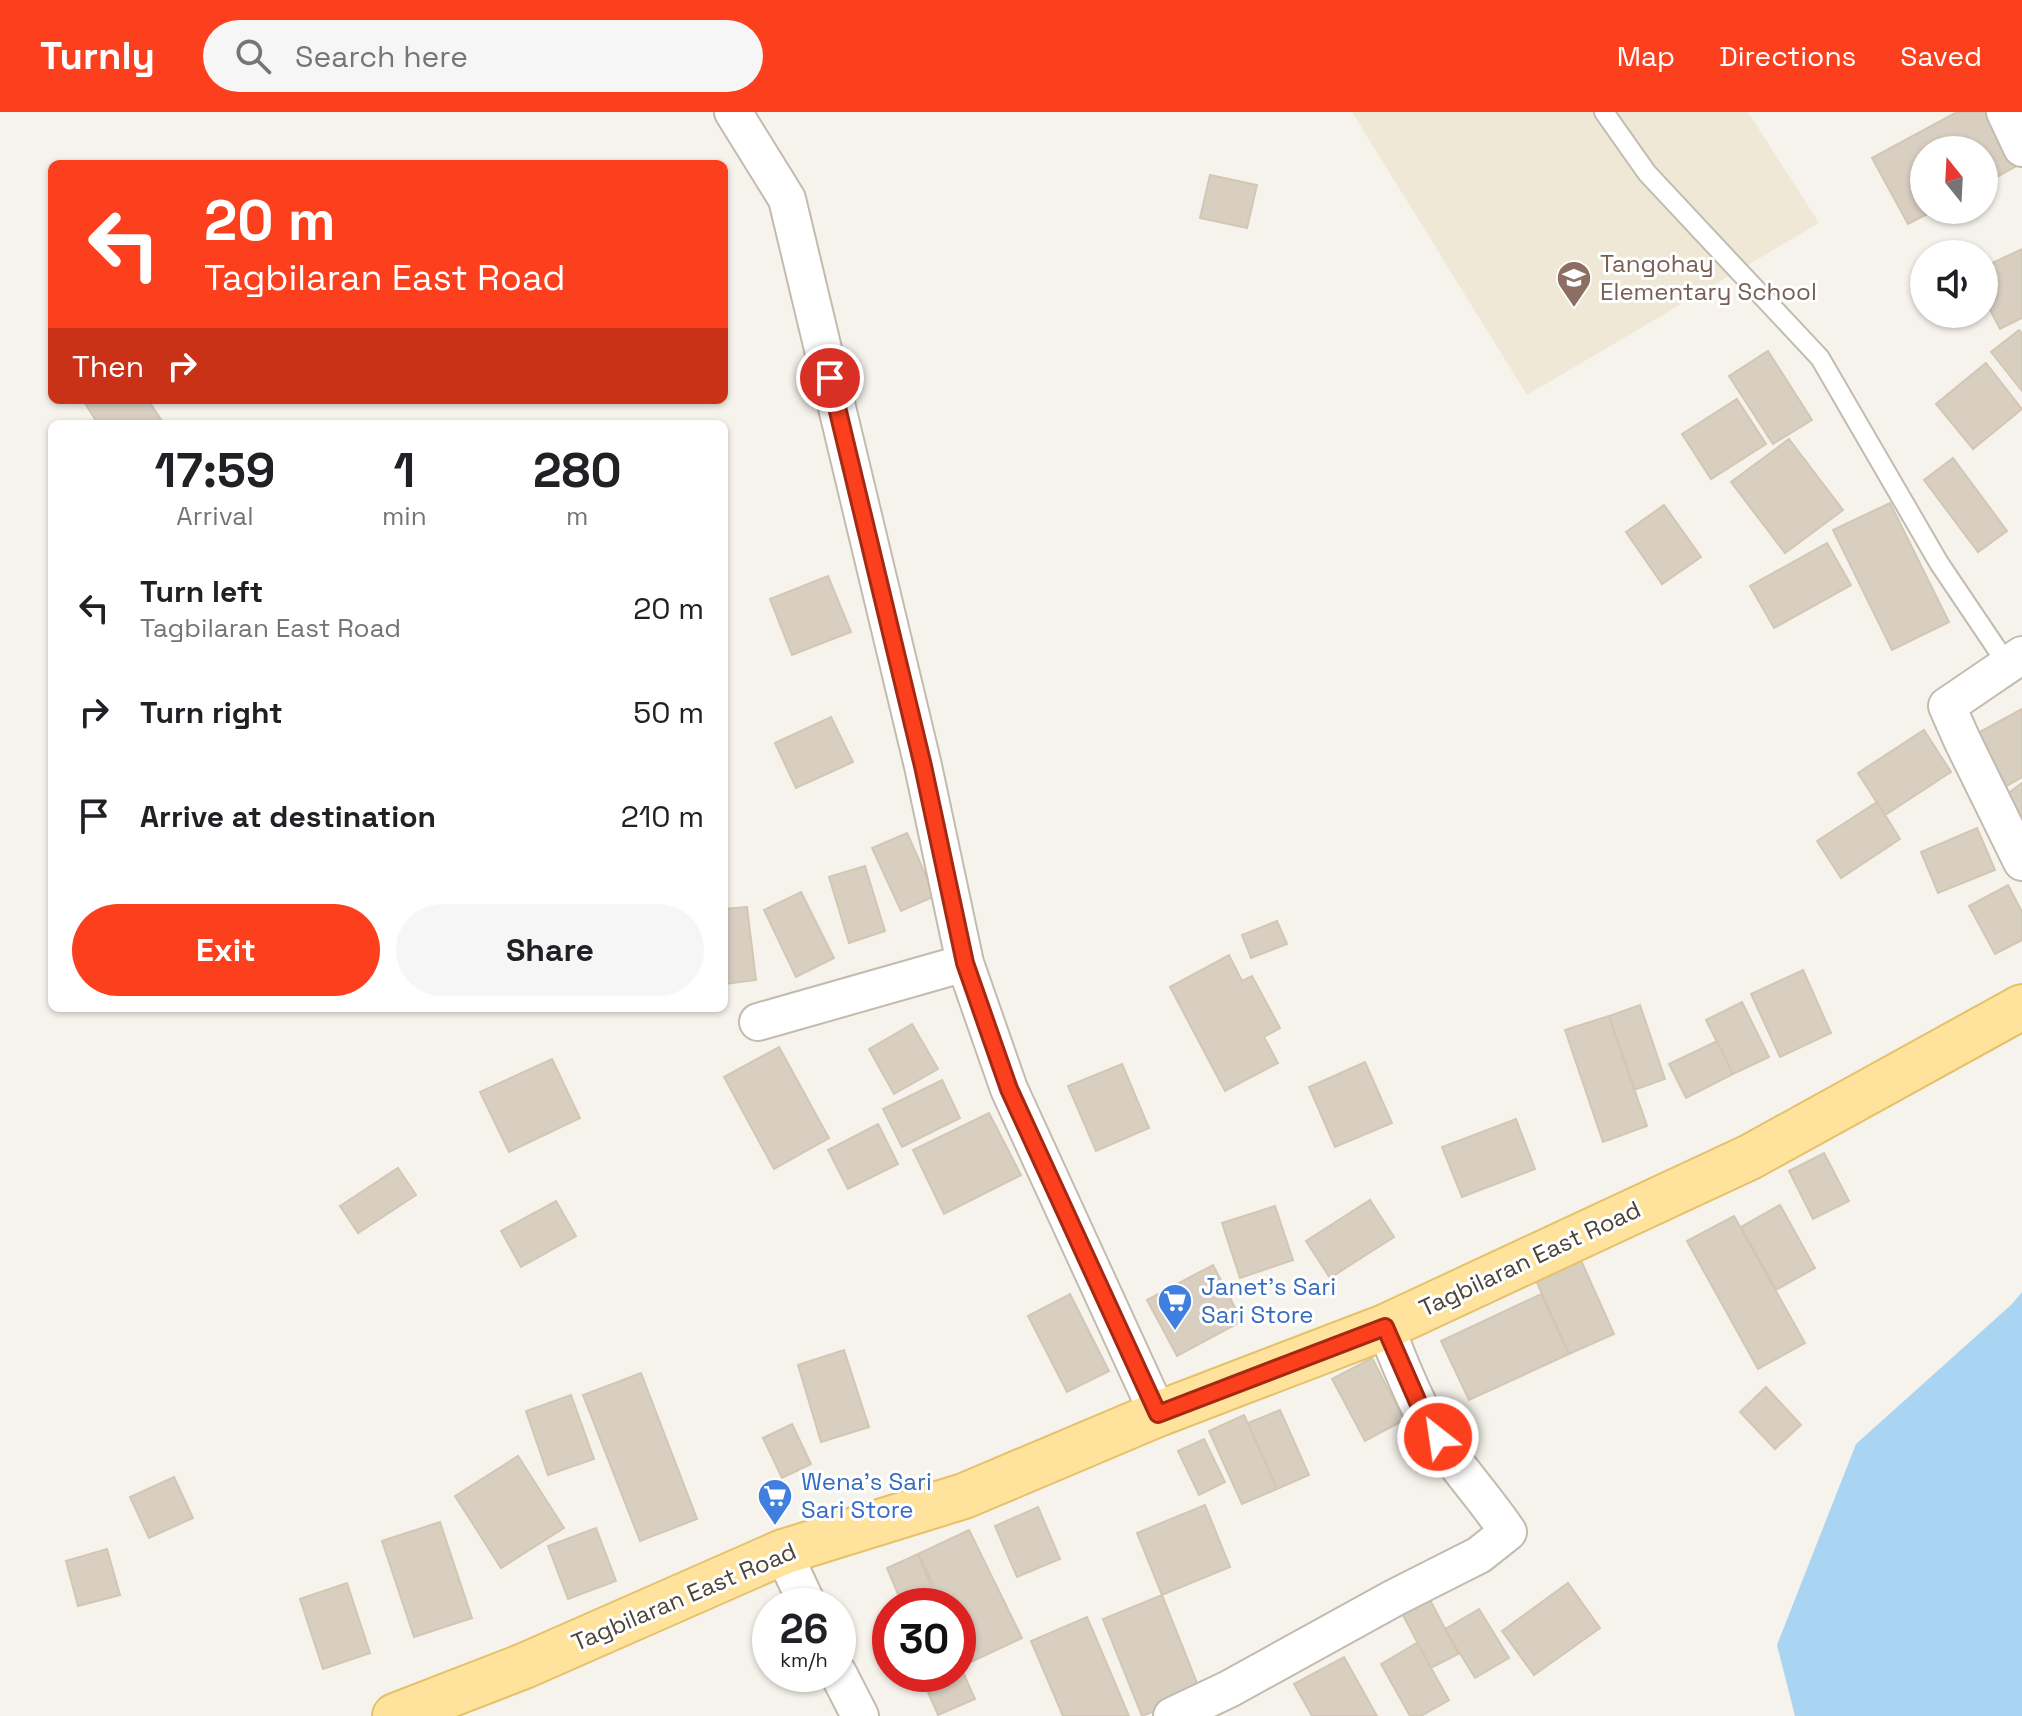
<!DOCTYPE html>
<style>
body{margin:0;font-family:"Space Grotesk",sans-serif;background:#f6f6f6;color:#202124;height:100vh;display:flex;flex-direction:column;font-size:30px;white-space:nowrap}
*{box-sizing:border-box;margin:0}
p{font-size:26px;color:#757577}
.icon{flex:none;width:44px;height:44px;fill:none;stroke:currentColor;stroke-width:2;stroke-linecap:round;stroke-linejoin:round}
.map{position:relative;flex:1;overflow:hidden}
.drawer{position:absolute;left:48px;top:308px;width:680px;height:592px;display:flex;flex-direction:column;background:#fff;border-radius:12px;box-shadow:0 2px 6px #0004}
.drawer>*{flex:none}
.guide{position:absolute;left:48px;top:48px;width:680px;height:244px;border-radius:12px;box-shadow:0 2px 6px #0004;background:#fc3f1d;color:#fff;overflow:hidden}
.needle{width:52px;rotate:342deg}
.tools{position:absolute;left:1910px;top:24px;display:grid;gap:16px}
.tools a{display:grid;place-items:center;width:88px;height:88px;border-radius:50%;background:#fff;box-shadow:0 2px 6px #0004;font-size:40px}
.speed{position:absolute;left:752px;top:1476px;display:flex;gap:16px;font-size:40px;font-weight:700;text-align:center}
.speed>*{display:grid;place-content:center;width:104px;height:104px;border-radius:50%;background:#fff;box-shadow:0 2px 6px #0004;line-height:1}
.speed small{font-size:20px;font-weight:400}
.speed .limit{border:12px solid #d22;background:#fff;color:#111}
.pin{position:absolute;display:grid;place-items:center;width:68px;height:68px;color:#fff;margin:-34px;border:4px solid #fff;border-radius:50%;box-shadow:0 2px 8px #0007}
.me{position:absolute;width:88px;margin:-44px;rotate:330deg;stroke-linejoin:round;filter:drop-shadow(0 0 6px #0008)}
.turn{display:flex;align-items:center;gap:28px;height:168px;padding:0 24px;font-size:36px}
.turn .icon{width:104px;height:104px;stroke-width:2.5}
.turn b{display:block;font-size:56px;line-height:68px}
.then{display:flex;align-items:center;height:76px;padding:0 24px;background:#0003;gap:16px;font-size:30px}
.eta{display:flex;justify-content:space-evenly;align-items:center;height:136px;text-align:center}
.eta b{font-size:48px;font-weight:600;line-height:56px}
.primary-button{display:flex;gap:16px;margin-top:auto;padding:16px 24px}
.primary-button a{flex:1;height:92px;border-radius:48px;background:#fc3f1d;color:#fff;font-size:32px;font-weight:600;line-height:92px;text-align:center}
.primary-button a+a{background:#f6f6f6;color:#202124}
ul{padding:0;list-style:none}
li{display:flex;align-items:center;gap:24px;height:104px;padding:0 24px}
li div{flex:1}
li b{display:block;font-size:30px}
li em{font-style:normal}
header{display:flex;align-items:center;gap:48px;box-sizing:border-box;height:112px;padding:0 40px;background:#fc3f1d;color:#fff}
header strong{font-size:38px}
nav{display:flex;gap:44px;margin-inline-start:auto;font-size:28px}
.search{width:560px;height:72px;background:#f6f6f6;display:flex;align-items:center;gap:20px;box-sizing:border-box;padding:0 28px;border-radius:44px;color:#757577;font-size:30px}
.map>svg:first-child{display:block}
.education{fill:#efe8d6}
.water{fill:#a9d4f2}
.building{fill:#d8cfc1;stroke:#d3c7b4;stroke-width:2}
.lines{fill:none;stroke-linecap:round;stroke-linejoin:round}
.service-casing{stroke:#c2bbae;stroke-width:22}
.minor-casing{stroke:#c2bbae;stroke-width:40}
.primary-casing{stroke:#e6c16a;stroke-width:48}
.service{stroke:#fff;stroke-width:18}
.minor{stroke:#fff;stroke-width:36}
.primary{stroke:#ffe39c;stroke-width:44}
.route-casing{stroke:#a42913;stroke-width:20}
.route{stroke:#fc3f1d;stroke-width:14}
.labels{text-anchor:middle;stroke-width:6;stroke-linejoin:round;paint-order:stroke}
.education-label{font-size:24px;fill:#785e54;stroke:#fff;text-anchor:start}
.street-label{font-size:24px;fill:#4b4439;stroke:#fff}
.shop-label{font-size:24px;fill:#366cbe;stroke:#fff;text-anchor:start}
</style>
<header>
<strong>Turnly</strong>
<div class="search"><svg class="icon" aria-label="search" viewBox="0 0 24 24"><circle cx="10" cy="10" r="6"/><path d="M15 15l6 6"/></svg>Search here</div>
<nav><a>Map</a><a>Directions</a><a>Saved</a></nav>
</header>
<div class="map">
<svg width="2022" height="1604" viewBox="0 0 2022 1604">
<rect width="100%" height="100%" fill="#f6f3ec"/>
<path class="education" d="M1352 0H1748L1819 111 1527 283Z"/>
<path class="water" d="M2022 1180V1604H1795L1777 1533 1856 1332 2012 1192Z"/>
<path class="building" d="M1957 0H1989L2018 53 1984 72V38H1924V98H1935L1908 112 1872 46Z
M1210 63 1257 73 1247 116 1200 106Z
M2022 137V206L2000 217 1984 186V155Z
M2019 218 2022 221V279L1991 240Z
M1768 239 1812 308 1773 332 1729 264Z
M1986 251 2022 297 1973 337 1936 292Z
M1737 287 1766 332 1711 367 1682 322Z
M83 288H148L164 312H98Z
M1789 327 1843 398 1785 441 1731 370Z
M1953 346 2007 419 1978 440 1924 368Z
M1890 391 1949 510 1892 538 1833 418Z
M1664 393 1701 445 1662 472 1626 420Z
M1827 431 1851 473 1774 516 1750 474Z
M828 464 851 520 792 543 770 487Z
M2022 597V665L1998 679 1969 626Z
M831 605 853 650 796 676 775 631Z
M1924 618 1951 660 1885 703 1858 661Z
M2022 671V718L1999 688Z
M1877 690 1900 727 1841 766 1817 729Z
M1977 716 1995 758 1938 781 1921 740Z
M907 721 935 784 901 799 872 736Z
M865 754 885 819 849 831 829 765Z
M2008 773 2022 800V828L1995 842 1969 794Z
M801 780 834 846 796 865 764 798Z
M747 795 756 868 724 872V797Z
M1277 809 1287 832 1251 846 1242 823Z
M1229 843 1242 869 1252 864 1280 916 1264 925 1278 951 1225 979 1170 875Z
M1803 858 1831 921 1780 945 1751 882Z
M1742 890 1769 945 1733 962 1706 908Z
M1640 893 1665 967 1634 978 1609 904Z
M1609 904 1647 1014 1603 1030 1565 918Z
M912 912 938 957 894 982 869 937Z
M1717 929 1733 962 1686 986 1669 952Z
M779 935 829 1026 774 1057 724 965Z
M552 947 580 1006 509 1040 480 980Z
M1365 950 1392 1011 1335 1035 1309 975Z
M1122 952 1149 1016 1096 1039 1068 974Z
M942 968 960 1006 902 1035 883 997Z
M989 1001 1021 1063 944 1102 913 1038Z
M1516 1007 1535 1057 1462 1085 1442 1035Z
M878 1012 898 1052 848 1077 828 1038Z
M1824 1041 1849 1089 1813 1107 1789 1059Z
M398 1056 416 1083 358 1121 340 1094Z
M1370 1088 1394 1125 1330 1166 1306 1129Z
M556 1089 576 1124 521 1155 501 1119Z
M1780 1093 1815 1156 1776 1178 1741 1115Z
M1275 1094 1293 1148 1240 1166 1222 1111Z
M1734 1104 1805 1231 1758 1257 1687 1129Z
M1579 1144 1614 1222 1569 1242 1534 1164Z
M1213 1153 1242 1209 1177 1244 1147 1188Z
M1070 1182 1109 1259 1067 1280 1028 1204Z
M1541 1182 1569 1242 1469 1288 1441 1229Z
M844 1238 869 1315 821 1330 798 1253Z
M1372 1246 1404 1308 1365 1329 1332 1267Z
M641 1261 697 1407 640 1429 583 1283Z
M1766 1275 1801 1313 1775 1337 1740 1300Z
M571 1283 594 1347 548 1363 526 1299Z
M1280 1298 1309 1363 1277 1377 1248 1311Z
M1244 1303 1277 1377 1242 1392 1209 1319Z
M792 1312 811 1352 782 1366 763 1326Z
M1204 1327 1225 1370 1199 1383 1178 1339Z
M518 1344 564 1416 501 1456 455 1384Z
M174 1365 193 1406 149 1426 130 1385Z
M1205 1393 1230 1455 1162 1483 1137 1421Z
M1038 1395 1060 1447 1017 1465 995 1414Z
M440 1410 472 1506 414 1525 382 1429Z
M596 1416 616 1469 568 1487 548 1434Z
M969 1418 1022 1526 971 1550 958 1523V1494H944L918 1442Z
M107 1437 120 1483 78 1494 66 1449Z
M918 1442 939 1492 934 1494H903L887 1456Z
M347 1471 370 1541 323 1557 300 1487Z
M1568 1471 1600 1516 1534 1563 1502 1519Z
M1426 1480 1458 1542 1431 1556 1398 1494Z
M1162 1483 1201 1581 1142 1604 1103 1507Z
M1479 1497 1509 1546 1475 1566 1445 1517Z
M1087 1505 1129 1604H1063L1031 1529Z
M1417 1531 1449 1588 1421 1604H1410L1381 1552Z
M1344 1545 1377 1604H1312L1294 1572Z
M958 1549 975 1587 938 1603 920 1562H958Z"/>
<g class="lines">
<defs>
<path id="service" d="M1604 0 1647 61 1820 246 1939 451 2007 552"/>
<path id="minor" d="M733 0 787 87 923 654 965 851 1009 977 1158 1302
M2005 0 2022 36
M2022 543 1947 594 1962 628 2022 750
M758 910 965 851
M783 1440 808 1494
M838 1561 860 1604
M1172 1604 1229 1577 1394 1486 1479 1443 1508 1420C1482 1381 1448 1347 1425 1305 1409 1277 1398 1245 1385 1215"/>
<path id="primary" d="M395 1604 524 1554 783 1440 964 1384 1158 1302 1385 1215 1750 1045 2022 895"/>
</defs>
<use href="#service" class="service-casing"/>
<use href="#minor" class="minor-casing"/>
<use href="#primary" class="primary-casing"/>
<use href="#service" class="service"/>
<use href="#minor" class="minor"/>
<use href="#primary" class="primary"/>
</g>
<g class="lines">
<defs>
<path id="route" d="M830 266 923 654 965 851 1009 977 1158 1302 1385 1215 1424 1304 1438 1325"/>
</defs>
<use href="#route" class="route-casing"/>
<use href="#route" class="route"/>
</g>
<defs>
<symbol id="school-pin" viewBox="-11 -11 22 30"><path d="M0 17L-7.5 6A9.5 9.5 0 1 1 7.5 6Z" fill="#8d6e63" stroke="#fff"/><path d="M0-5L7-2L0 1L-7-2ZM-4 1L0 2.5L4 1V4Q0 6-4 4Z" fill="#fff"/></symbol>
<symbol id="supermarket-pin" viewBox="-11 -11 22 30"><path d="M0 17L-7.5 6A9.5 9.5 0 1 1 7.5 6Z" fill="#3f7fe0" stroke="#fff"/><path d="M-6-5.5h2.5l.6 2H6L4.5 2H-2.5L-4.4-4H-6ZM-1.5 3.2a1.3 1.3 0 1 0 .1 0ZM3 3.2a1.3 1.3 0 1 0 .1 0Z" fill="#fff"/></symbol>
</defs>
<g fill-rule="evenodd">
<use href="#school-pin" x="1554" y="146" width="40" height="54"/>
<use href="#supermarket-pin" x="1155" y="1169" width="40" height="54"/>
<use href="#supermarket-pin" x="755" y="1364" width="40" height="54"/>
</g>
<g class="labels">
<g class="education-label">
<text x="1600" y="160">Tangohay<tspan x="1600" dy="28">Elementary School</tspan></text>
</g>
<g class="street-label">
<text transform="translate(1530 1147) rotate(-25)" y="8">Tagbilaran East Road</text>
<text transform="translate(684 1485) rotate(-23)" y="8">Tagbilaran East Road</text>
</g>
<g class="shop-label">
<text x="1201" y="1183">Janet's Sari<tspan x="1201" dy="28">Sari Store</tspan></text>
<text x="801" y="1378">Wena's Sari<tspan x="801" dy="28">Sari Store</tspan></text>
</g>
</g>
</svg>
<div class="tools">
<a><svg class="needle" viewBox="-14 -14 28 28"><path d="M0-13l5 13h-10z" fill="#e53935"/><path d="M0 13l5-13h-10z" fill="#757577"/></svg></a>
<a><svg class="icon" aria-label="sound" viewBox="0 0 24 24"><path d="M4 9h4l5-4v14l-5-4H4zM17 9q2 3 0 6"/></svg></a>
</div>
<div class="speed"><div>26<small>km/h</small></div><div class="limit">30</div></div>
<div class="pin" style="left:830px;top:266px;background:#d93025"><svg class="icon" aria-label="arrive" viewBox="0 0 24 24"><path d="M6 21V4h12l-3 4 3 4H6"/></svg></div>
<svg class="me" style="left:1438px;top:1325px" viewBox="-20 -20 40 40"><circle r="17" fill="#fc3f1d" stroke="#fff" stroke-width="3"/><path d="M0-11L8 9 0 5-8 9z" fill="#fff"/></svg>
<div class="guide">
<div class="turn"><svg class="icon" aria-label="left" viewBox="0 0 24 24"><path d="M17 20v-9H6M10 6l-5 5 5 5"/></svg><div><b>20 m</b>Tagbilaran East Road</div></div>
<div class="then">Then<svg class="icon" aria-label="right" viewBox="0 0 24 24"><path d="M7 20v-9h11M14 6l5 5-5 5"/></svg></div>
</div>
<section class="drawer">
<div class="eta">
<div><b>17:59</b><p>Arrival</p></div>
<div><b>1</b><p>min</p></div>
<div><b>280</b><p>m</p></div>
</div>
<ul>
<li><svg class="icon" aria-label="left" viewBox="0 0 24 24"><path d="M17 20v-9H6M10 6l-5 5 5 5"/></svg><div><b>Turn left</b><p>Tagbilaran East Road</p></div><em>20 m</em></li>
<li><svg class="icon" aria-label="right" viewBox="0 0 24 24"><path d="M7 20v-9h11M14 6l5 5-5 5"/></svg><div><b>Turn right</b></div><em>50 m</em></li>
<li><svg class="icon" aria-label="arrive" viewBox="0 0 24 24"><path d="M6 21V4h12l-3 4 3 4H6"/></svg><div><b>Arrive at destination</b></div><em>210 m</em></li>
</ul>
<div class="primary-button"><a>Exit</a><a>Share</a></div>
</section>
</div>
